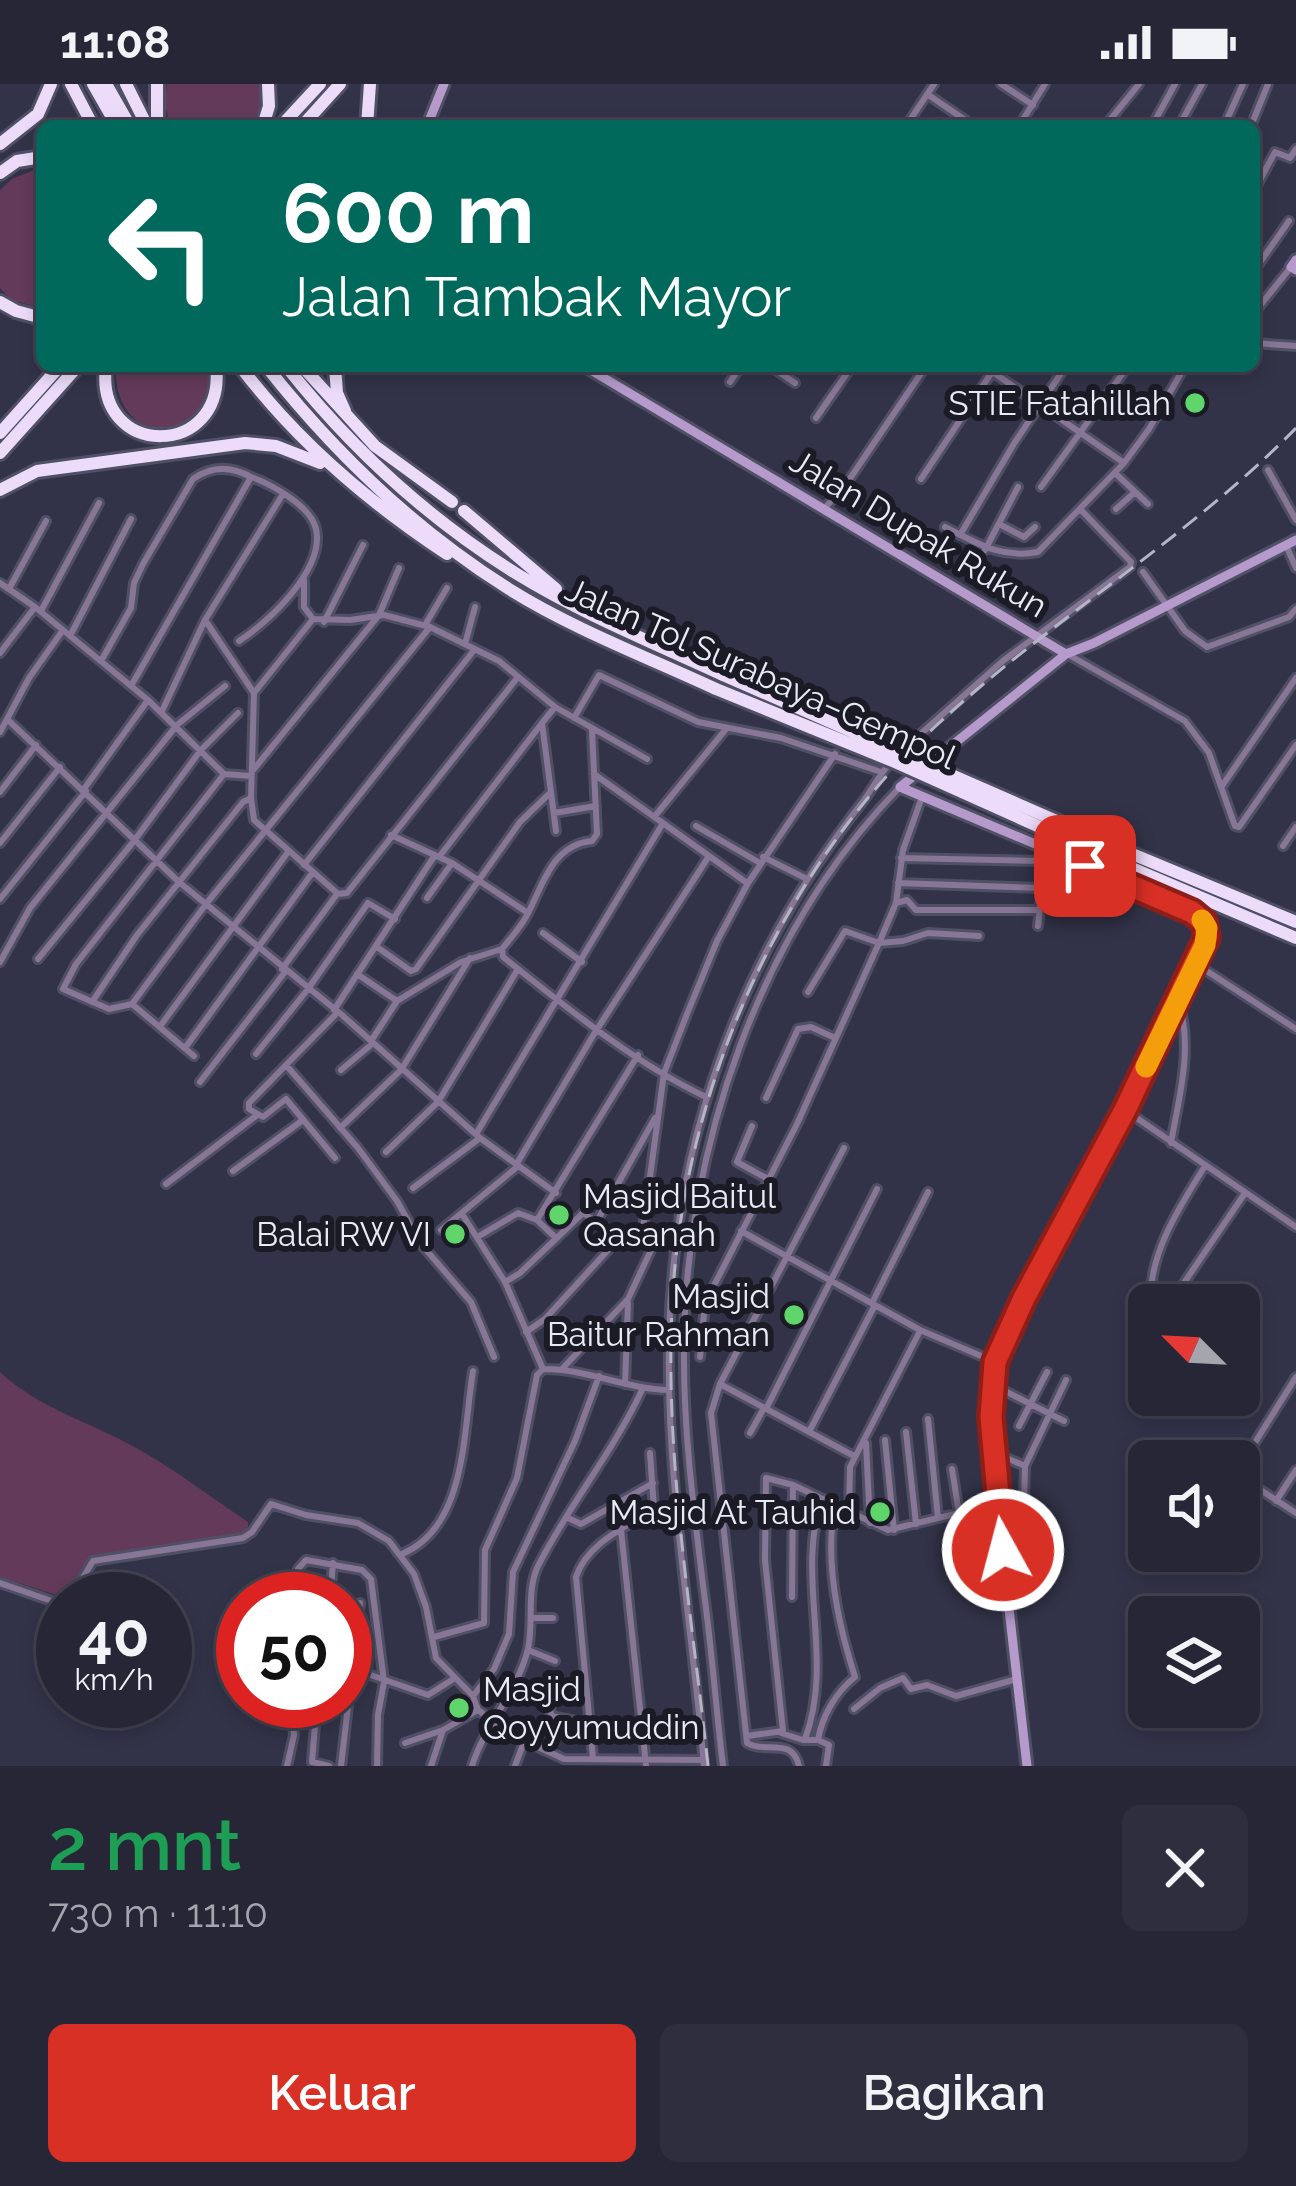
<!DOCTYPE html>
<html lang="id">
<meta charset="utf-8">
<style>
body{margin:0;font-family:Raleway,sans-serif;background:#2e2e3e;color:#f1f3f6;height:100vh;display:flex;flex-direction:column;font-size:45px;white-space:nowrap}
*{box-sizing:border-box;margin:0}
p{font-size:39px;color:#a4a5ad}
.icon{flex:none;width:66px;height:66px;fill:none;stroke:currentColor;stroke-width:2;stroke-linecap:round;stroke-linejoin:round}
.map{position:relative;height:1682px;overflow:hidden}
.panel{display:flex;flex-direction:column;background:#262636;flex:1}
.panel>*{flex:none}
.top-card{position:absolute;left:36px;top:36px;width:1224px;height:252px;border-radius:18px;box-shadow:0 6px 18px #0003,0 0 0 3px #424351;background:#00695c;color:#fff;overflow:hidden}
.needle{width:78px;rotate:294deg}
.buttons{position:absolute;left:1128px;top:1200px;display:grid;gap:24px}
.buttons a{display:grid;place-items:center;width:132px;height:132px;border-radius:18px;background:#262636;box-shadow:0 6px 18px #0003,0 0 0 3px #424351;font-size:60px}
.speed{position:absolute;left:36px;top:1488px;display:flex;gap:24px;font-size:60px;font-weight:700;text-align:center}
.speed>*{display:grid;place-content:center;width:156px;height:156px;border-radius:50%;background:#262636;box-shadow:0 6px 18px #0003,0 0 0 3px #424351;line-height:1}
.speed small{font-size:30px;font-weight:400}
.speed .limit{border:18px solid #d22;background:#fff;color:#111}
.pin{position:absolute;display:grid;place-items:center;width:102px;height:102px;color:#fff;margin:-51px;border-radius:24px;box-shadow:0 6px 18px #0006}
.me{position:absolute;width:132px;margin:-66px;rotate:353deg;stroke-linejoin:round;filter:drop-shadow(0 0 9px #0008)}
.turn{display:flex;align-items:center;gap:42px;height:252px;padding:0 48px;font-size:54px}
.turn .icon{width:156px;height:156px;stroke-width:2.5}
.turn b{display:block;font-size:84px;line-height:102px}
.round{display:grid;place-items:center;flex:none;width:126px;height:126px;border-radius:18px;background:#2e2e3e}
.overview{display:flex;align-items:center;justify-content:space-between;height:204px;padding:0 48px}
h1{font-size:72px;font-weight:600;line-height:90px;color:#1e9e55}
.action{display:flex;gap:24px;margin-top:auto;padding:24px 48px}
.action a{flex:1;height:138px;border-radius:18px;background:#d93025;color:#fff;font-size:48px;font-weight:600;line-height:138px;text-align:center}
.action a+a{background:#2e2e3e;color:#f1f3f6}
.status{display:flex;justify-content:space-between;align-items:center;height:84px;padding:0 60px;background:#262636;direction:ltr}
.status svg{height:33px;fill:currentColor}
.map>svg:first-child{display:block}
.green{fill:#643a5a}
.lines{fill:none;stroke-linecap:round;stroke-linejoin:round}
.street-casing{stroke:#4f5064;stroke-width:12}
.secondary-casing{stroke:#4f5064;stroke-width:15}
.highway-casing{stroke:#4f5064;stroke-width:18}
.street{stroke:#877695;stroke-width:6}
.secondary{stroke:#b59acb;stroke-width:9}
.highway{stroke:#ecdcfa;stroke-width:12}
.rail{stroke:#b4b5c5;stroke-width:3;stroke-dasharray:18 9;stroke-linecap:butt}
.highway-bridge-casing{stroke:#4f5064;stroke-width:18;stroke-linecap:butt}
.highway-bridge{stroke:#ecdcfa;stroke-width:12}
.route-casing{stroke:#8d1f18;stroke-width:30}
.route{stroke:#d93025;stroke-width:21}
.slow{stroke:#f59e0b;stroke-width:21}
.poi-dot{fill:#5fd56b;stroke:#1b1b25;stroke-width:4.5}
.labels{text-anchor:middle;stroke-width:12;stroke-linejoin:round;paint-order:stroke}
.poi-label{font-size:33px;fill:#e9eaf8;stroke:#1b1b25;text-anchor:end}
.street-label{font-size:33px;fill:#e9eaf8;stroke:#1b1b25}
</style>
<div class="status"><b>11:08</b><svg viewBox="0 0 49 12"><path d="M0 12V9h3v3zM5 12V6h3v6zM10 12V3h3v9zM15 12V0h3v12zM26 1h20v11H26zM47 4h2v5h-2z"/></svg></div>
<div class="map">
<svg width="1296" height="1682" viewBox="0 0 1296 1682">
<rect width="100%" height="100%" fill="#323348"/>
<path class="green" d="M167 0H261L263 18 254 42H170L165 20Z
M42 83V225L10 215 0 204V106L12 95Z
M116 282H213C212 291 213 302 211 311 194 366 112 358 116 282Z
M0 1288C39 1325 93 1339 138 1365 176 1386 212 1414 248 1438V1455L98 1473 63 1513 0 1493Z"/>
<g class="lines">
<defs>
<path id="street" d="M1001 0 1033 21
M927 10 974 42
M906 42 934 0
M1019 42 1045 0
M1105 42 1139 0
M1152 42 1175 0
M1179 42 1202 0
M1224 42 1243 0
M1251 42 1268 0
M1254 107 1275 68 1290 74 1296 65
M1254 187 1289 137
M1254 229 1291 183
M1254 259 1296 262
M770 282 795 299
M984 282 1124 379
M730 298 741 282
M816 334 852 282
M1268 386 1296 436
M1115 389 1148 420
M921 395 996 282
M1041 403 1128 282
M825 424 849 396 926 282
M1116 425 1135 408
M999 440 1024 453 1035 443
M945 443C977 459 1000 475 1038 468L1124 379 1149 345 1185 282
M960 451 1015 358 1066 282
M1286 461 1296 484
M985 466 1018 403
M1143 488 1185 547 1207 563 1289 533 1296 525
M304 496V523L313 535 350 536 384 531 430 543 499 577 555 623 647 675
M0 499 35 523
M9 505 46 437
M41 527 99 419
M205 536 254 609 251 714 254 736 337 809
M324 538 363 461
M425 541 447 504
M70 552 131 435
M465 560 475 523
M0 569 35 523 148 616
M1069 571 1185 637 1209 669 1235 742 1239 743 1296 661
M101 577 131 524 134 499 143 480 193 395C211 382 231 382 251 393
M131 602 251 393C271 400 311 422 316 445 325 485 269 538 239 557
M254 609 313 535
M555 623 542 639 556 747
M162 627 205 536 283 410
M574 634 599 591 698 638 781 654 881 688
M8 636 179 798 342 931 480 1054 556 1109
M0 648 29 594 63 546
M899 669 1004 576 1130 483 1131 478 1081 426
M254 685 379 531 399 484
M594 690 747 799
M1222 702 1296 594
M84 705 148 616 224 690
M0 708 36 661
M922 713 903 766 896 819 879 859 903 857 928 849 979 852
M554 729 596 722
M655 732 726 645
M696 742 760 779
M391 751 452 779 528 829
M0 759 60 683
M1283 762 1296 743
M439 773 542 639
M763 773 805 794
M901 774 1043 777
M304 781 475 565
M898 799 1040 804
M427 814 452 779
M0 815 86 707
M896 819 907 816 916 826H1039
M1038 842 1046 767
M543 849 582 878
M377 863 411 887 416 885 520 738 551 708
M502 865C510 855 519 845 526 833 543 802 551 761 592 757L597 750 592 646
M502 865 503 873C566 923 634 979 706 1013
M38 875 134 757 200 667 238 629
M0 878 30 824 177 641 225 602
M1196 880 1296 945
M282 885 337 810 347 809 518 593
M357 890 397 917
M92 918 137 851 243 718 251 714
M132 920 206 820 430 543
M334 926 435 771
M338 928 286 981 358 1064 397 1117 421 1160 471 1218 494 1273
M161 941 288 768
M371 957 397 917 461 878 502 865
M185 964 313 788
M256 970 308 905 368 819 395 835
M194 972 132 920 109 925 63 905 76 880 224 690 251 692
M286 981 249 1019V1025L263 1033 286 1015 335 1074
M341 986 372 960
M200 998 285 888
M766 1014 798 945 811 943 835 954
M1125 1026 1296 1143
M752 1042 737 1078 768 1095
M340 1044 401 986 470 874
M476 1050 663 739
M1171 1059C1179 1013 1193 965 1179 919
M386 1068 438 1018 518 885
M516 1081 594 950 709 772
M233 1087 303 1036
M166 1100 256 1032
M413 1104 480 1054
M462 1130 505 1198 543 1285
M537 1136 638 971
M597 1137 655 1034
M441 1146 517 1083
M741 1147 920 1246 993 1277
M479 1152 518 1129 537 1136 556 1154
M505 1198 520 1189 583 1129 620 1153 545 1235 526 1248
M872 1219 928 1108
M1151 1221C1147 1172 1180 1122 1205 1082
M1169 1221 1245 1109
M700 1273 705 1219 797 1040 879 859 845 847 808 908
M544 1285C587 1285 626 1305 669 1306
M562 1285 628 1215 652 1164 653 1159 642 1152 664 989 687 930 717 857 748 799 835 670
M625 1300 628 1219
M720 1300 854 1372
M995 1302 1064 1337
M766 1325 877 1105
M928 1335 938 1434
M1019 1342 1047 1288
M809 1348 875 1221
M906 1348 916 1440
M750 1349 764 1324
M885 1356 894 1446
M866 1359 870 1439
M993 1368 1025 1382
M1239 1384 1296 1293
M952 1385 959 1429
M1239 1392 1296 1429
M1276 1417 1296 1386
M1024 1418 1025 1382 1066 1296
M849 1430 850 1383 920 1247
M568 1434 581 1440 653 1399
M621 1446 646 1681
M402 1470C467 1443 463 1347 473 1287
M0 1499 63 1521
M792 1513 793 1403
M70 1515 93 1477 243 1454 252 1448 271 1420 306 1431 358 1439 389 1457 414 1490 426 1523 436 1574 473 1612 478 1626 512 1651 564 1675 704 1676
M293 1515 298 1485 306 1476 362 1486 371 1495 384 1598 378 1631 377 1682
M330 1515 333 1479
M533 1534H553
M434 1553 484 1539 485 1466 517 1394 537 1291 543 1285
M528 1566 555 1577
M345 1582 428 1611 455 1594
M514 1604 550 1621 551 1632 590 1640
M473 1612 494 1585 509 1550 513 1488 575 1357 599 1292
M317 1617 312 1678 329 1682
M854 1625 880 1604 903 1594 911 1605 927 1601 956 1612 1017 1595
M781 1649 803 1656H818
M747 1652 783 1647 765 1476 766 1394 793 1401 888 1446 997 1420
M805 1655C835 1575 795 1492 822 1415
M405 1659 443 1646 478 1626
M593 1674 576 1493C587 1459 626 1443 654 1425L650 1369
M287 1682 294 1651 291 1617
M341 1682 360 1519
M431 1682 443 1646
M472 1682C485 1640 517 1609 528 1565 534 1538 526 1507 538 1482 569 1421 613 1368 642 1306
M515 1682 524 1658
M704 1682C692 1540 666 1398 669 1255 673 1055 741 872 864 716 873 704 880 690 890 679
M723 1682C716 1625 712 1567 704 1509 694 1427 683 1346 684 1263 685 1065 760 846 900 703
M799 1682C792 1652 765 1670 747 1659L711 1329 720 1300 844 1064
M826 1682 829 1661 818 1656C822 1632 836 1608 855 1593 838 1540 824 1477 835 1422"/>
<path id="secondary" d="M427 42 444 0
M1296 176 1291 183 1296 186
M584 282 1066 570
M1027 1682 997 1420 991 1333 995 1278 1205 861 1207 844 1192 828 1170 817 900 703 1066 570 1094 559 1296 456"/>
<path id="highway" d="M71 0 93 42
M93 0 117 42
M106 0 130 42
M126 0 147 42
M157 42V0
M263 42 269 22 268 0
M281 42 320 0
M302 42 340 0
M367 42 370 0
M0 60 38 30 51 0
M0 89 17 77 42 73
M0 218 16 227 42 234
M106 282C94 376 227 375 216 282
M240 282C297 357 368 418 447 470
M266 282C334 368 415 446 509 505 573 545 647 573 716 605
M286 282C351 364 428 435 517 490 582 530 654 559 723 591
M302 282 375 362 452 418
M335 282 337 309 345 327
M0 349 60 282
M0 369 78 282
M0 406 37 387 245 359 276 362 320 379
M464 427 556 505
M1125 767 1296 838
M1120 779 1296 854"/>
</defs>
<use href="#street" class="street-casing"/>
<use href="#secondary" class="secondary-casing"/>
<use href="#highway" class="highway-casing"/>
<use href="#street" class="street"/>
<use href="#secondary" class="secondary"/>
<use href="#highway" class="highway"/>
<path class="rail" d="M708 1682C691 1521 661 1355 674 1193 691 989 787 778 939 639 1053 534 1187 455 1296 344"/>
<defs>
<path id="highway-bridge" d="M723 591 1125 767
M716 605 895 678 1120 779"/>
</defs>
<use href="#highway-bridge" class="highway-bridge-casing"/>
<use href="#highway-bridge" class="highway-bridge"/>
</g>
<g class="lines">
<defs>
<path id="route" d="M1003 1466 991 1333 995 1278 1024 1214 1125 1026 1207 853 1204 838 1192 828 1085 782"/>
</defs>
<use href="#route" class="route-casing"/>
<use href="#route" class="route"/>
<path class="slow" d="M1146 983 1205 861 1207 844 1202 836"/>
</g>
<g class="poi-dot">
<circle cx="1195" cy="319" r="12"/>
<circle cx="559" cy="1131" r="12"/>
<circle cx="455" cy="1150" r="12"/>
<circle cx="794" cy="1231" r="12"/>
<circle cx="880" cy="1428" r="12"/>
<circle cx="459" cy="1624" r="12"/>
</g>
<g class="labels">
<g class="poi-label">
<text x="1171" y="331">STIE Fatahillah</text>
<text x="583" y="1124" text-anchor="start">Masjid Baitul<tspan x="583" dy="38">Qasanah</tspan></text>
<text x="431" y="1162">Balai RW VI</text>
<text x="770" y="1224">Masjid<tspan x="770" dy="38">Baitur Rahman</tspan></text>
<text x="856" y="1440">Masjid At Tauhid</text>
<text x="483" y="1617" text-anchor="start">Masjid<tspan x="483" dy="38">Qoyyumuddin</tspan></text>
</g>
<g class="street-label">
<text transform="translate(919 449) rotate(31)" y="12">Jalan Dupak Rukun</text>
<text transform="translate(761 589) rotate(24)" y="12">Jalan Tol Surabaya–Gempol</text>
</g>
</g>
</svg>
<div class="buttons">
<a><svg class="needle" viewBox="-14 -14 28 28"><path d="M0-13l5 13h-10z" fill="#e53935"/><path d="M0 13l5-13h-10z" fill="#a4a5ad"/></svg></a>
<a><svg class="icon" aria-label="sound" viewBox="0 0 24 24"><path d="M4 9h4l5-4v14l-5-4H4zM17 9q2 3 0 6"/></svg></a>
<a><svg class="icon" aria-label="layers" viewBox="0 0 24 24"><path d="M12 4l9 5-9 5-9-5zM3 14l9 5 9-5"/></svg></a>
</div>
<div class="speed"><div>40<small>km/h</small></div><div class="limit">50</div></div>
<div class="pin" style="left:1085px;top:782px;background:#d93025"><svg class="icon" aria-label="arrive" viewBox="0 0 24 24"><path d="M6 21V4h12l-3 4 3 4H6"/></svg></div>
<svg class="me" style="left:1003px;top:1466px" viewBox="-20 -20 40 40"><circle r="17" fill="#d93025" stroke="#fff" stroke-width="3"/><path d="M0-11L8 9 0 5-8 9z" fill="#fff"/></svg>
<div class="top-card">
<div class="turn"><svg class="icon" aria-label="left" viewBox="0 0 24 24"><path d="M17 20v-9H6M10 6l-5 5 5 5"/></svg><div><b>600 m</b>Jalan Tambak Mayor</div></div>
</div>
</div>
<section class="panel">
<div class="overview"><div><h1>2 mnt</h1><p>730 m · 11:10</p></div><a class="round"><svg class="icon" aria-label="close" viewBox="0 0 24 24"><path d="M6 6l12 12M18 6L6 18"/></svg></a></div>
<div class="action"><a>Keluar</a><a>Bagikan</a></div>
</section>
